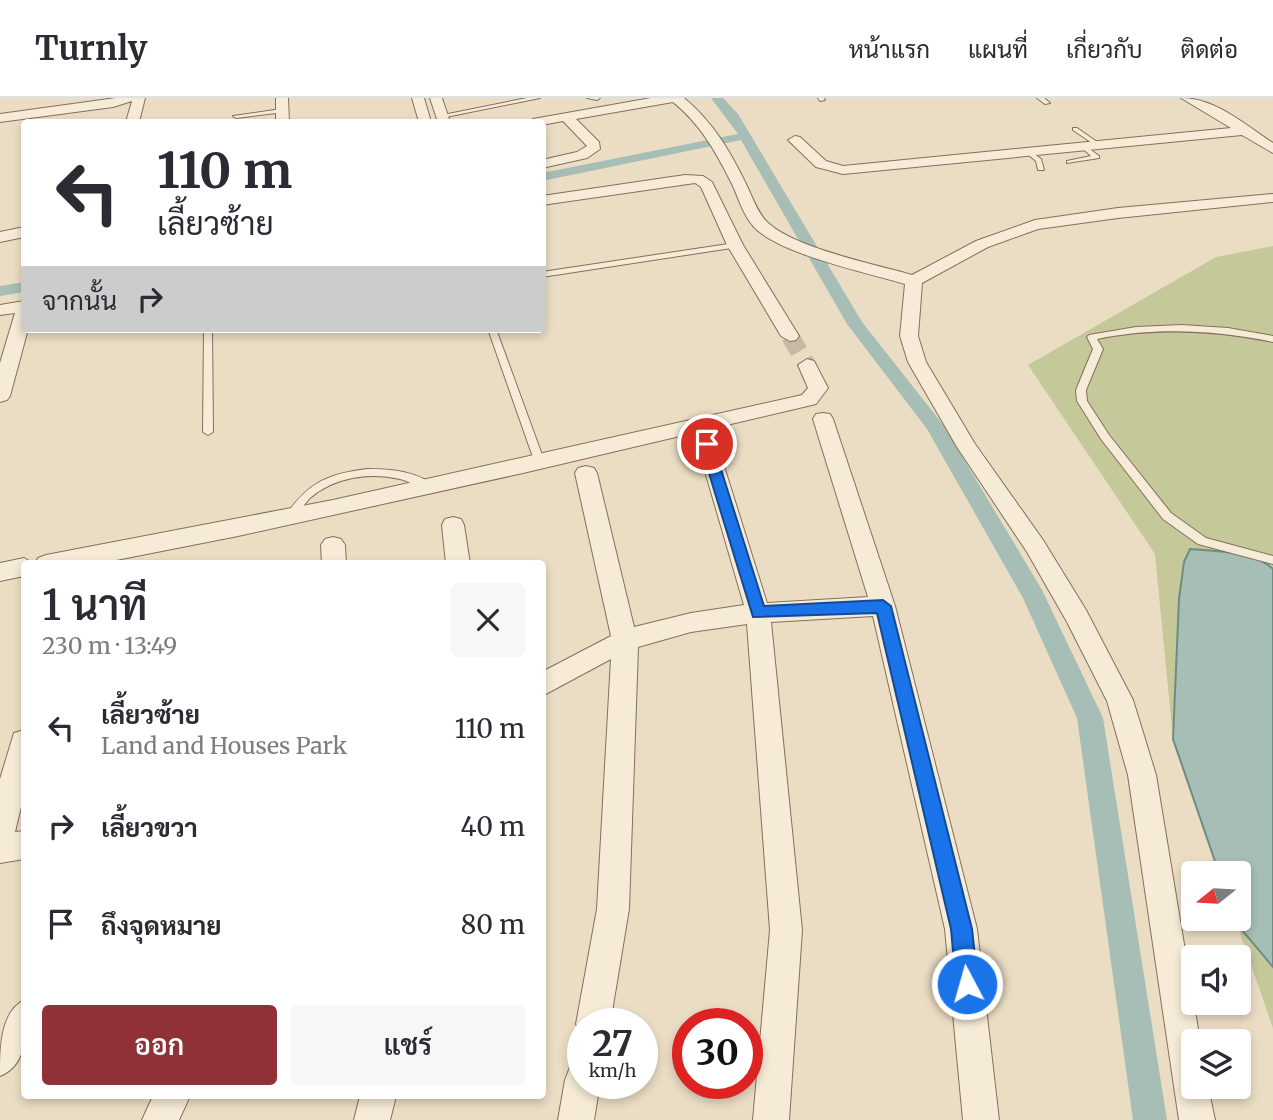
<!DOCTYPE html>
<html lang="th">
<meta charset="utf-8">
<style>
body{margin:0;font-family:Merriweather,Sarabun,serif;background:#f7f7f7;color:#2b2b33;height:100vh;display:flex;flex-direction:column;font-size:26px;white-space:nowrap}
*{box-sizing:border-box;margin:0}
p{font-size:23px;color:#7c7c81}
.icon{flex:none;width:38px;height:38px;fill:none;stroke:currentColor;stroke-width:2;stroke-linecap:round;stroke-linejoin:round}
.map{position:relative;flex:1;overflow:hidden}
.details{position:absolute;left:21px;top:462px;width:525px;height:539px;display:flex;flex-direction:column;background:#fff;border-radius:7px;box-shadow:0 4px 10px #0003}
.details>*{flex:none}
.banner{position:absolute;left:21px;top:21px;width:525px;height:214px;border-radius:7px;box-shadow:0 4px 10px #0003;background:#fff;color:#2b2b33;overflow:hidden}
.needle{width:46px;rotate:252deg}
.controls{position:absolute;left:1181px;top:763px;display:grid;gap:14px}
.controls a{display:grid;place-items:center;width:70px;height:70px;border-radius:7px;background:#fff;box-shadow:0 4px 10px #0003;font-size:35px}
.speed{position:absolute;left:567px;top:910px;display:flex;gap:14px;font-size:35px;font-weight:700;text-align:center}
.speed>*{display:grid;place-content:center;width:91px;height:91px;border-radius:50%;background:#fff;box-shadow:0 4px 10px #0003;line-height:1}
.speed small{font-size:18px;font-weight:400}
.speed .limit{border:10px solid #d22;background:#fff;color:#111}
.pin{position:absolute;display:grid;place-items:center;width:60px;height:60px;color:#fff;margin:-30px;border:4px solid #fff;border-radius:50%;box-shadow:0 2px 7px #0007}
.me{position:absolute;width:77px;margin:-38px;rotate:354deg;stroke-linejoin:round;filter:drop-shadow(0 0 5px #0008)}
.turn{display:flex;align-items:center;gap:24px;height:147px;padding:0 21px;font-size:32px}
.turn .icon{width:91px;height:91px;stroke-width:2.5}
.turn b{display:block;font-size:49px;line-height:60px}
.then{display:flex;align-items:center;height:66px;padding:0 21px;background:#0003;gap:14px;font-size:26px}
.round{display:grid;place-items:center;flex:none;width:74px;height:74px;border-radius:7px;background:#f7f7f7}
.head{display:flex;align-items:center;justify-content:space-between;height:119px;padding:0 21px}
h1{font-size:42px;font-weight:600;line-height:52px}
.primary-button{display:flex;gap:14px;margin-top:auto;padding:14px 21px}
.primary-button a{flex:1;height:80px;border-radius:7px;background:#8f3137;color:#fff;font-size:28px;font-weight:600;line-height:80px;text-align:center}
.primary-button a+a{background:#f7f7f7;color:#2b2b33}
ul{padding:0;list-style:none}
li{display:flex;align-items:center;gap:21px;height:98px;padding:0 21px}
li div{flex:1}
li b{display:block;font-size:26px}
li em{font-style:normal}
header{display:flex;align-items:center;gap:42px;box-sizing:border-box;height:98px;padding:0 35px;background:#fff;border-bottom:2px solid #e1e1e2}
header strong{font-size:33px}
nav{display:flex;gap:38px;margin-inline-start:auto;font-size:24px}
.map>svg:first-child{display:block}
.green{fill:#c5c899}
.water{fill:#a6beb6;stroke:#6d8c82;stroke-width:2}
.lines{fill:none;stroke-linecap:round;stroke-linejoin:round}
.canal{fill:#a6beb6;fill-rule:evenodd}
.minor-tunnel{stroke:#c7b9a3;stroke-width:18;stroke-dasharray:18 10;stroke-linecap:butt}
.service-casing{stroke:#846f5c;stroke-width:2}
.minor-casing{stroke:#846f5c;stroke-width:2}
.service{fill:#f6ebd7;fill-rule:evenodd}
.minor{fill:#f6ebd7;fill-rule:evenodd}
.route{fill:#1a73e8;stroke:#114b97;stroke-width:2}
</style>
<header>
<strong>Turnly</strong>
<nav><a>หน้าแรก</a><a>แผนที่</a><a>เกี่ยวกับ</a><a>ติดต่อ</a></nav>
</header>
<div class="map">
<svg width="1273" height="1022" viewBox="0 0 1273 1022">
<rect width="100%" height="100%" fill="#ebddc4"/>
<path class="green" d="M1273 148V930L1235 821H1239V775H1219L1173 641 1155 456 1028 267 1216 159Z"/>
<path class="water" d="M1190 451C1215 453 1254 453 1273 471V869L1236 825 1235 821H1239V775H1219L1173 641 1179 501 1184 464Z"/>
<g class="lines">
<path class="canal" d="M711 0H723L738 16 862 224 944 328 1042 492 1103 620 1167 1022H1133L1077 620 1023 500 927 331 847 226 741 42 542 83V75L738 36Z
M24 184V194L0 198V188Z"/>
<path class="minor-tunnel" d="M790 238 807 267"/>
<defs>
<path id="service" d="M527 0H540L441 20 438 18Z
M587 0H600L597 2Z
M818 0H824L825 2 820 3Z
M1037 0H1044L1050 5 1045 6Z
M282 11 285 13 284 14 236 20 233 18Z
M1073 30H1077L1100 46 1095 47 1073 32Z
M1083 46 1099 58V60L1067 65V63L1091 58 1080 48Z
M1025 52H1029L1041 61 1044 72H1038L1036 63 1025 54Z
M735 145H738V149L542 179V174Z
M1182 227 1228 230 1273 238V244C1214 232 1156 229 1097 241L1103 251 1086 292 1087 303 1109 337 1171 415 1206 440 1273 458V466L1198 446 1163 421 1101 341 1077 303 1076 292 1093 251 1087 239 1089 237 1136 229Z
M204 231H212L213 334 208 337 203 334Z
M488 231H496L545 365 544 367H536L535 365Z
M367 371C391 371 419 373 436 390L431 394C420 390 411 384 400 381 370 374 334 379 310 400 304 406 299 415 294 423H286L284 420C307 385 327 376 367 371Z"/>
<path id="minor" d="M116 0H145L139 24H126L132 3 113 9 0 24V16Z
M276 0H288L289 24H276Z
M412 0H424L431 24H419Z
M430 0H442L450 24H438Z
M651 0H684C713 24 730 53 746 86 752 98 757 114 767 124 794 150 874 166 912 177L976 143 1035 122 1118 110 1273 96V104L1118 120 1038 131 988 149 922 185 918 238 926 264 975 346 1043 442 1086 512 1133 602 1156 677 1200 943H1194V989H1208L1215 1022H1179L1128 677 1107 603 1067 524 1027 454 957 349 908 264 900 238 905 186C868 175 779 156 754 129 743 117 739 101 732 86 716 54 701 27 673 4L576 21 599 44 600 51 587 60 542 70V62L577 54 587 48 563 23 542 27V24H532L533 21Z
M1181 0C1216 0 1245 27 1273 45V55L1242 37 843 76 816 69 788 42 795 38 800 39 826 63 843 68 1231 30Z
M685 77 703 78 712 84 743 147 799 238 796 242 790 243 781 238 727 147 701 89 695 85 542 107V98Z
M24 129V139L0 144V134Z
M24 203V231H28L10 298 7 302 0 304V265L15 215 0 217V207Z
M807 261 814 263 828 290 816 306 523 375 238 438 96 466H35L38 460 46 457 333 402 802 297 808 290 798 267Z
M823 315 830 316 833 321 895 508 977 831 999 1022H963L945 831 873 518 771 524 802 832 789 1022H753L770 832 747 526 691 534 638 549 629 811 610 926H583V939L576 926 597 811 611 561 542 598V574L611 538 575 375 578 370 586 368 594 370 597 375 634 529 691 515 744 507 697 346 700 341H714L717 346 767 505 868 499 813 321 816 316Z
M453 419 461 421 464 427 470 466H446L442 427 445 421Z
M333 439 341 441 345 447 346 466H322L321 447 325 441Z
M24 460 34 466H24V478L0 483V465Z
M24 632V696L15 734 24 733V761L0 765V681L14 635Z
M24 902C26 929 30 966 0 978 0 950 0 915 24 902Z
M583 964V985H600L594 1022H558L565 982 570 969Z
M153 998H190L179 1022H142Z
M360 998H396L390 1022H354Z"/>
</defs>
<use href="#service" class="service-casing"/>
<use href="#minor" class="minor-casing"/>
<use href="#service" class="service"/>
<use href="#minor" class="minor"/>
</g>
<path class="route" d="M707 341 713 346 764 508 883 502 891 508 972 831 978 886 975 893 967 896 959 893 956 886 951 831 877 515 753 519 700 346Z"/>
</svg>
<div class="controls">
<a><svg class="needle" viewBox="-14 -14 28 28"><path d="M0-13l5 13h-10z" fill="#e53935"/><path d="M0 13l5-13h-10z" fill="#7c7c81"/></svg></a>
<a><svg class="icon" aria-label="sound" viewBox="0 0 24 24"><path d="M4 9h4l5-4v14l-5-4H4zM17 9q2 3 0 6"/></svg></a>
<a><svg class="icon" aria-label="layers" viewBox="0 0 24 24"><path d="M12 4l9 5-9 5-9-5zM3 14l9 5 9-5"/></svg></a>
</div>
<div class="speed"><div>27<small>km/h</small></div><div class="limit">30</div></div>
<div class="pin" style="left:707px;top:346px;background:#d93025"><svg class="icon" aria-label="arrive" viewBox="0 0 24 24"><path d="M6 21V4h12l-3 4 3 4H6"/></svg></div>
<svg class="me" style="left:967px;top:886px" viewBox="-20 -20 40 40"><circle r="17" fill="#1a73e8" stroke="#fff" stroke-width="3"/><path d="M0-11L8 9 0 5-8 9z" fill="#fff"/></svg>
<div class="banner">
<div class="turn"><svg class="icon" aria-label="left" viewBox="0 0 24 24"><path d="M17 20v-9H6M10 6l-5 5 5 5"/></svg><div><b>110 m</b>เลี้ยวซ้าย</div></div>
<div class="then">จากนั้น<svg class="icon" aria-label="right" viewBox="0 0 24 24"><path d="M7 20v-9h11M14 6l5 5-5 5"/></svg></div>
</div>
<section class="details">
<div class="head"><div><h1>1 นาที</h1><p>230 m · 13:49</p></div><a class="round"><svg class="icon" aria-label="close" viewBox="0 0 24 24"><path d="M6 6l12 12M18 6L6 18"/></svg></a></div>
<ul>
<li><svg class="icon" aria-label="left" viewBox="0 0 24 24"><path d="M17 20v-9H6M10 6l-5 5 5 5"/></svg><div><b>เลี้ยวซ้าย</b><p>Land and Houses Park</p></div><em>110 m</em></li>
<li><svg class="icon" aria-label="right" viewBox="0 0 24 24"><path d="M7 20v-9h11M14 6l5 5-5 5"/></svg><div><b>เลี้ยวขวา</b></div><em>40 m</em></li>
<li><svg class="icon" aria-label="arrive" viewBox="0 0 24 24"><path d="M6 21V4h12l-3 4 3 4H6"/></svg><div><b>ถึงจุดหมาย</b></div><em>80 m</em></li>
</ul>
<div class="primary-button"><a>ออก</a><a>แชร์</a></div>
</section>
</div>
